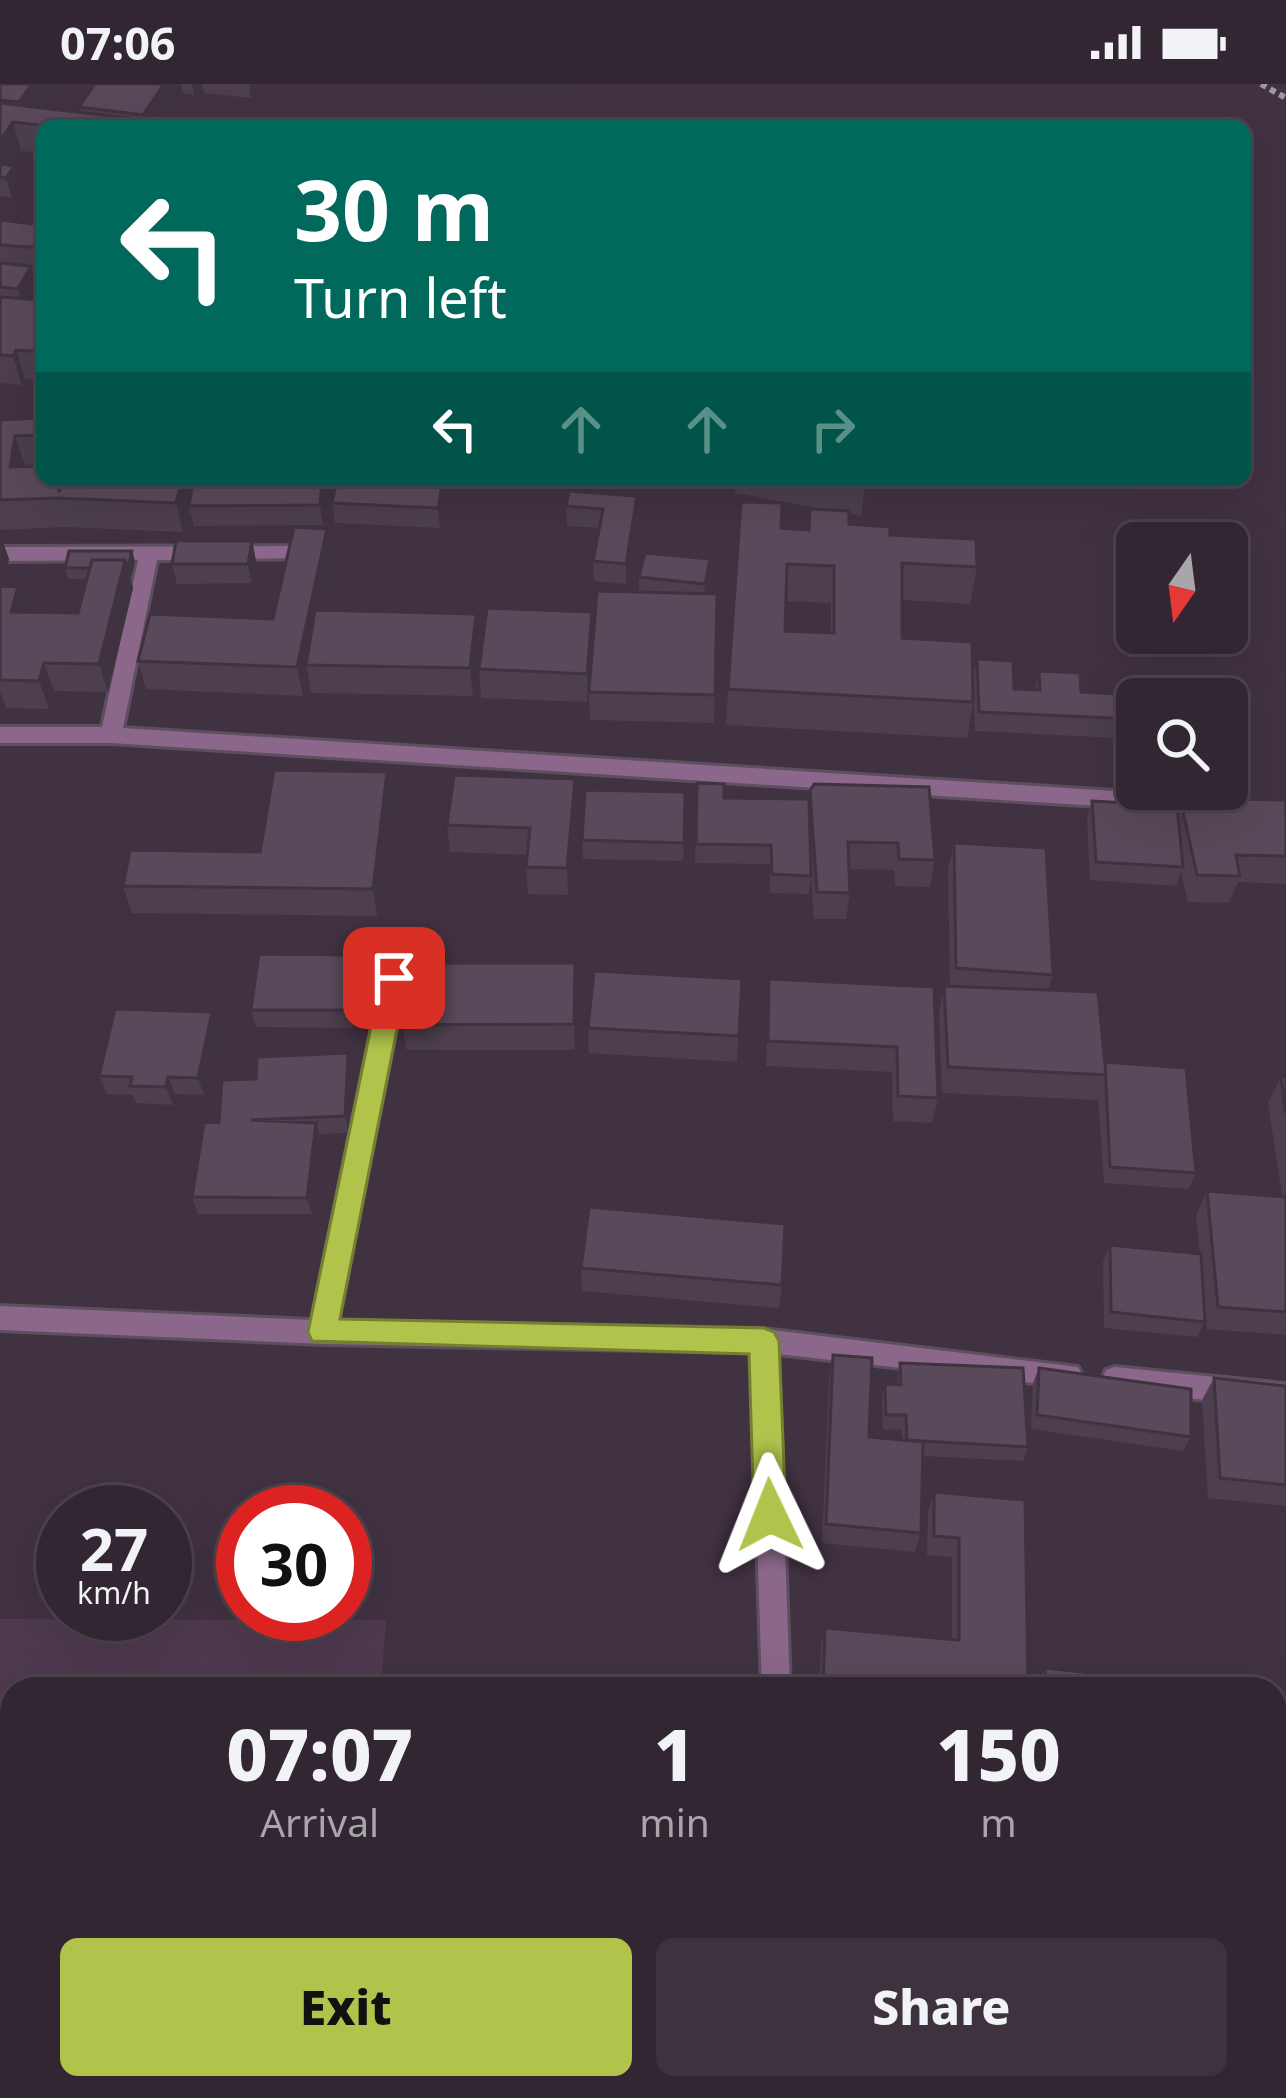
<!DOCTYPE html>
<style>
body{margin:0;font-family:"Noto Sans",sans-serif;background:#3d323d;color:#f1f3f6;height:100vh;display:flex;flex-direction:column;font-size:45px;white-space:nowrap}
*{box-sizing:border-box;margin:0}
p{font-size:39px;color:#a8a5ab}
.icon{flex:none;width:66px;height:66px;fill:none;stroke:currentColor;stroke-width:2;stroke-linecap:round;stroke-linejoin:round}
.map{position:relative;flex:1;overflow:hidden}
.sheet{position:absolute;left:0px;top:1593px;width:1287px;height:423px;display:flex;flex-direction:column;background:#312631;border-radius:36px 36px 0 0;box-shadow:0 12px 48px #0002,0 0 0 3px #4c434d}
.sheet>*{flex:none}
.banner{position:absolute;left:36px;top:36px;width:1215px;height:366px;border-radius:18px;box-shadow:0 12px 48px #0002,0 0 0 3px #4c434d;background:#00695c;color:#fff;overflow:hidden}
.needle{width:78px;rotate:194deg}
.fabs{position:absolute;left:1116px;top:438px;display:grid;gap:24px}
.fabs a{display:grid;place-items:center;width:132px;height:132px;border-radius:18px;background:#312631;box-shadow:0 12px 48px #0002,0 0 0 3px #4c434d;font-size:60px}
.speed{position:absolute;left:36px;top:1401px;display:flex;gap:24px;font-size:60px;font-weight:700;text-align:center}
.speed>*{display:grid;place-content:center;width:156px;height:156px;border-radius:50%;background:#312631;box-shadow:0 12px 48px #0002,0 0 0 3px #4c434d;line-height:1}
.speed small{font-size:30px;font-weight:400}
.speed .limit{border:18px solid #d22;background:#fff;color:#111}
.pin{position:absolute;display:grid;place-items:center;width:102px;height:102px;color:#fff;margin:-51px;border-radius:24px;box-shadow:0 6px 18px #0006}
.me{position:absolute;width:132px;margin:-66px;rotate:358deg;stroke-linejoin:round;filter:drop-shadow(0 0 9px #0008)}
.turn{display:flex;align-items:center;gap:42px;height:252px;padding:0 60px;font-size:54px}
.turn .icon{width:156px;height:156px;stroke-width:2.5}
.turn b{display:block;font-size:84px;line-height:102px}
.lanes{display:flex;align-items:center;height:114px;padding:0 60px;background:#0003;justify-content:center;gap:60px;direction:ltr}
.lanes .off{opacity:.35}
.eta{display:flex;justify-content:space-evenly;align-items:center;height:204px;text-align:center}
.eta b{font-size:72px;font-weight:800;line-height:84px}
.button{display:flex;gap:24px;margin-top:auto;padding:24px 60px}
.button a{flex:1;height:138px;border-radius:18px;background:#b2c34c;color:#111;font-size:48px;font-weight:800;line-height:138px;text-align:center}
.button a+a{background:#3d323d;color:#f1f3f6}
.status{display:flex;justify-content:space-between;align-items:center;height:84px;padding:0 60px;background:#312631;direction:ltr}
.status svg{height:33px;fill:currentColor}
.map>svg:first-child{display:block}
.built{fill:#4f3a4f}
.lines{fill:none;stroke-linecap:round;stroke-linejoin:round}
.minor-casing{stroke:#5d4f5d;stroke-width:6}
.path{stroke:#a195a1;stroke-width:6;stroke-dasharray:6 4.5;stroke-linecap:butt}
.minor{fill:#8b688b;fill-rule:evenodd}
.wall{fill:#4d3f4d;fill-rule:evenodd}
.shaded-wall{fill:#3f333f}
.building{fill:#5a495a;stroke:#3f333f;stroke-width:3;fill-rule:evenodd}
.route{fill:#b2c34c;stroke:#747f31;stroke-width:3}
</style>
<div class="status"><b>07:06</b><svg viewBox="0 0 49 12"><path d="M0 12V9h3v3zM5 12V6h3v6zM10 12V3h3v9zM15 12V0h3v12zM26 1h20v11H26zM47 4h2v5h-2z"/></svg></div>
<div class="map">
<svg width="1286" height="2014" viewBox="0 0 1286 2014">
<rect width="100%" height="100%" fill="#413241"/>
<path class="built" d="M0 1535 386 1536 381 1605H12V1649H2L0 1656Z
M0 1840H12V1975H0Z"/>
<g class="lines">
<defs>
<path id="minor" d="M300 462 307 464V474L157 476 123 644 1207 713 1218 721 1207 729 111 659H0V643H102L138 476 0 477V463Z
M394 885 406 894 338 1237 764 1245 1078 1283 1082 1291 1078 1299 1069 1303 778 1270 790 1605H762L751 1268 323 1260 0 1246V1222L312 1236 382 894Z
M1115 1283 1286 1300V1324L1115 1307 1106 1304 1102 1295 1106 1286Z
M1275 1746 1286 1747V1777L1275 1776Z
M758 2004H790L789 2014H757Z"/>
</defs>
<use href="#minor" class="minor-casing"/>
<path class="path" d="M1261 0 1286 14"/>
<use href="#minor" class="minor"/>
</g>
<path class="wall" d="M0 0H61L43 24 81 29 79 23 95 0H202L194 11 183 9 167 33 241 42H42V69L21 67 11 82 20 102 12 114 0 112Z
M202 0H259L251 14 204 9Z
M0 136 42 141V297L25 295 22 301 0 299ZM32 183 42 184 35 197Z
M42 334V380L25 381 24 383 42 396H325L327 406 323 441 194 442 189 423 183 448 66 443 0 446V336Z
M337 396H449L440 444 335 439 332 419Z
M735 396H873L861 432 849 429V440L890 451 977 483 970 520 902 516V554L973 618 967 654 726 641 728 605 781 444 808 446 810 425 829 426 735 409ZM786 517 831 519V549L785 547Z
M637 412V432L626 500 594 497 593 477 599 444 567 442 566 422Z
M327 445 332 473 321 526 476 530 479 558 473 612 311 609 308 590 303 612 146 605 138 577 273 535Z
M0 450 9 475 1 502 27 528 78 529 87 495H68L65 484 135 477 131 494 133 504 108 608 54 607 49 625 6 624 0 608Z
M252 457 256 477 252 499 177 500 172 480Z
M639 493 709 495 706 510H717L714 639 590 636 589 608 639 508Z
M592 528 593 556 587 618 481 614 479 585Z
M977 575 1014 605 1035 606 1039 587 1081 608 1137 615V655L975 647 973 594Z
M575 695 577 723 568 811 528 810 526 783 527 771 450 768 447 741Z
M697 699 724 714 809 715 810 707 935 776 930 803 895 802 894 786 849 785 850 809 846 835H814L811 793 809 810 770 809V780L695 779Z
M685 708 683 777 583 775 582 756Z
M1180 714 1286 716V800L1238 798 1229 819 1188 818 1181 788 1176 802 1090 796 1087 736 1092 717 1177 722Z
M391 715 377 832 132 829 123 802 260 768Z
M954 759 1053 891 1048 906 1196 1089 1189 1105 1104 1099 1098 1013 1097 1016 942 1009 939 928 944 902H950L948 786Z
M575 879V966H407L402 941Z
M359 889 353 944 256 943 251 926Z
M742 895 737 978 589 969 588 944Z
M769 895 934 903 938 1014 932 1039 893 1037 892 988 766 982Z
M217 946 204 1011 175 1010 173 1021 136 1019 133 1011 107 1010 99 992Z
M348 969 351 987 349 1049 319 1050 320 1056 312 1130H198L192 1113 219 1038 256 995Z
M1281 993H1286V1251L1207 1245 1204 1212 1205 1238 1197 1253 1104 1244 1103 1177 1110 1161 1200 1170 1196 1131 1207 1107 1282 1112 1268 1018Z
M581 1184 782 1201 779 1224 582 1207Z
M833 1271 869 1353 902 1356V1346L883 1345 882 1315 885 1300H897L900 1279 1028 1363 1023 1377 923 1372 921 1449 915 1468 822 1459 829 1293Z
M1039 1284 1191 1353 1183 1367 1031 1345 1033 1299Z
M1214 1294 1286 1302V1422L1208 1414 1202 1316Z
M934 1408 1025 1416 1028 1605H819L821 1562 825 1544 952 1556V1473L927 1471 928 1427Z
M1045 1584 1223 1605H1036V1601Z
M1286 1962V2014H1278L1275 1968Z
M1059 2004H1114V2014H1059Z
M1123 2004H1202V2014H1124Z"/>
<path class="shaded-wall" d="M32 0H61L32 40 25 39 19 18Z
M164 0H181L183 9 161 42H142L144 37 143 31Z
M192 0H202L194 11Z
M249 0H259L251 14Z
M485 0H571V2L486 13Z
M13 38 21 67 3 94 0 85V57Z
M14 82 20 102 12 114 6 94Z
M31 182 38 205 32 204 36 219 26 234 18 205Z
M16 266 25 295 22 301 13 272Z
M15 352 25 381 20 412 10 383Z
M182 396H196L183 448 176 419Z
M322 396H325L327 406 323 441 320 421Z
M443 396H449L440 444 438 424Z
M867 396H873L861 432 865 403Z
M637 412V432L626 500V480Z
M327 445 332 473 309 581H306L308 590 303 612 297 583Z
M0 450 9 475 0 505Z
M252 457 256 477 252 499 248 480Z
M132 467 135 477 131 494 128 484Z
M710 475 709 495 704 520 705 500Z
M125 476 133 504 108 608 99 580Z
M18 503 28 531 11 528Z
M592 528 593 556 587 618V590Z
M476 530 479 558 473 612 470 584Z
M44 579 54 607 49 625 39 597Z
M387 688 391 715 377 832 373 805Z
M575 695 577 723 568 811 567 784Z
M356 871 359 889 353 944 349 926Z
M575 879 577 905 575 966 574 940Z
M212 928 217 946 204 1011 198 994Z
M348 969 351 987 349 1049 345 1032Z
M168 993 175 1010 173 1021 166 1003Z
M316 1039 320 1056 312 1130 307 1114Z"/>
<path class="building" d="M0 0H32L19 18 0 16Z
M95 0H164L143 31 79 23Z
M0 19 145 36 142 42H48L13 38 0 57Z
M157 32 241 42H150Z
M0 80 14 82 6 94 0 93Z
M0 136 42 141V164L0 161Z
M0 179 31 182 18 205 0 203Z
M42 184V205L32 204Z
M0 213 42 216V268L16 266 13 272 0 271Z
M42 334V351L15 352 10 383 42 382V396H60L59 408 63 396H182L176 419 57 414 0 416V336Z
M193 396H322L320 421 189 422Z
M337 396H443L438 424 332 419Z
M827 396H867L865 403Z
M569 407 637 412 626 480 593 477 603 425 566 422Z
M741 418 782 419 781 444 809 446 810 425 849 427V440L890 443V451L976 455 977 483 902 479V554L972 558 973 618 728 605ZM787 480 834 482V549L785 547Z
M294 443 327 445 297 583 138 577 150 530 273 535Z
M176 457H252L248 480H172Z
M69 467H132L128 484 125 476H92L90 484H65Z
M645 469 710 475 705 500 639 493Z
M92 476H125L99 580 44 579 39 597 0 596V502L18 503 11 528 78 529Z
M597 507 717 510 715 611 589 608Z
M487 524 592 528 587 590 479 585Z
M315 526 476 530 470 584 306 581Z
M977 575 1013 577 1014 605 1040 606 1039 587 1080 589 1081 608 1144 611V615H1137V635L979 628Z
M274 686 387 688 373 805 123 802 130 766 260 768Z
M454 691 575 695 567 784 526 783 530 744 447 741Z
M697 699 724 700V714L809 715 811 792 772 790 771 761 696 760Z
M814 700 929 703 935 776 899 775 898 759 848 758 850 809 817 808 810 707Z
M585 706 685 708 684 759 582 756Z
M1180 714 1286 716V772L1236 771 1240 792 1197 791Z
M1092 717 1177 722 1183 783 1096 778Z
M954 759 1046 764 1053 891 956 884Z
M259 870 356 871 349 926H251Z
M407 879H575L574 940 402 941Z
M594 887 742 895 739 952 588 944Z
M769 895 934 903 938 1014 898 1012 897 963 768 957Z
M944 902 1098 908 1106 991 948 983Z
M115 925 212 928 198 994 168 993 166 1003 130 1002 132 993 99 992Z
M348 969 345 1032 251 1036 316 1039 307 1114 192 1113 204 1039 219 1038 222 996 256 995 257 973Z
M1105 978 1186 984 1196 1089 1110 1083Z
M1281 993H1286V1030Z
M1207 1107 1286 1113V1228L1218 1223Z
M589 1123 785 1140 782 1201 581 1184Z
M1110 1161 1201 1170 1205 1238 1111 1228Z
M833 1271 872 1274 869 1353 923 1358 921 1449 826 1440Z
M900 1279 1023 1284 1028 1363 907 1356 906 1331H886L885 1300 901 1301Z
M1039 1284 1191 1305V1353L1037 1331Z
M1214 1294 1286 1302V1401L1220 1394Z
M934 1408 1025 1416 1028 1605H823L825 1544 959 1556V1454L934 1452Z
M1045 1584 1223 1603V1605H1046Z
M1275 1773H1277L1280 1839H1275Z
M861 2004H929V2014H860Z
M1070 2004H1114V2014H1069Z
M1136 2004H1202V2014H1136Z"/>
<path class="route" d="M394 884 407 894 340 1235 764 1244 774 1248 779 1257 786 1431 781 1442 770 1446 759 1442 754 1431 749 1270 312 1257 308 1248 381 894Z"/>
</svg>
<div class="fabs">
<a><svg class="needle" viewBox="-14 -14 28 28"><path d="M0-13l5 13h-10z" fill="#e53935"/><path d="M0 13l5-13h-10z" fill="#a8a5ab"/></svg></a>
<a><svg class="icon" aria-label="search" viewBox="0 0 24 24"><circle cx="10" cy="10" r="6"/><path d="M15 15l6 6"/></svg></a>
</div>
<div class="speed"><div>27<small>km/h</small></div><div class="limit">30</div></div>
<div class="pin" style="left:394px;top:894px;background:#d93025"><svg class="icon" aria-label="arrive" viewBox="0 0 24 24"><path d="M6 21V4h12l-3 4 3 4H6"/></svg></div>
<svg class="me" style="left:770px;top:1431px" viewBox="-20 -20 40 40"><path d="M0-17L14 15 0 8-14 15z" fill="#b2c34c" stroke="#fff" stroke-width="4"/></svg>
<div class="banner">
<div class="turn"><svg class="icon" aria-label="left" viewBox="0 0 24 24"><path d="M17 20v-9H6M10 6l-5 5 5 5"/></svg><div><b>30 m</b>Turn left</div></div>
<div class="lanes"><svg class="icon" aria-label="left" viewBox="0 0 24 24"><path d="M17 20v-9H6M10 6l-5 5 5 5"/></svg><svg class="icon off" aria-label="ahead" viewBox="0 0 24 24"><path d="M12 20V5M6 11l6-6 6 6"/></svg><svg class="icon off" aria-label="ahead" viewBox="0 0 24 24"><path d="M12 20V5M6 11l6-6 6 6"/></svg><svg class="icon off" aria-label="right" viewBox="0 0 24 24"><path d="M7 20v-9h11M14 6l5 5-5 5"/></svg></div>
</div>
<section class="sheet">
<div class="eta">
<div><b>07:07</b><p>Arrival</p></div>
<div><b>1</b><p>min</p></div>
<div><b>150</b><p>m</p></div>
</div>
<div class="button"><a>Exit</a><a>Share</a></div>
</section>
</div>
